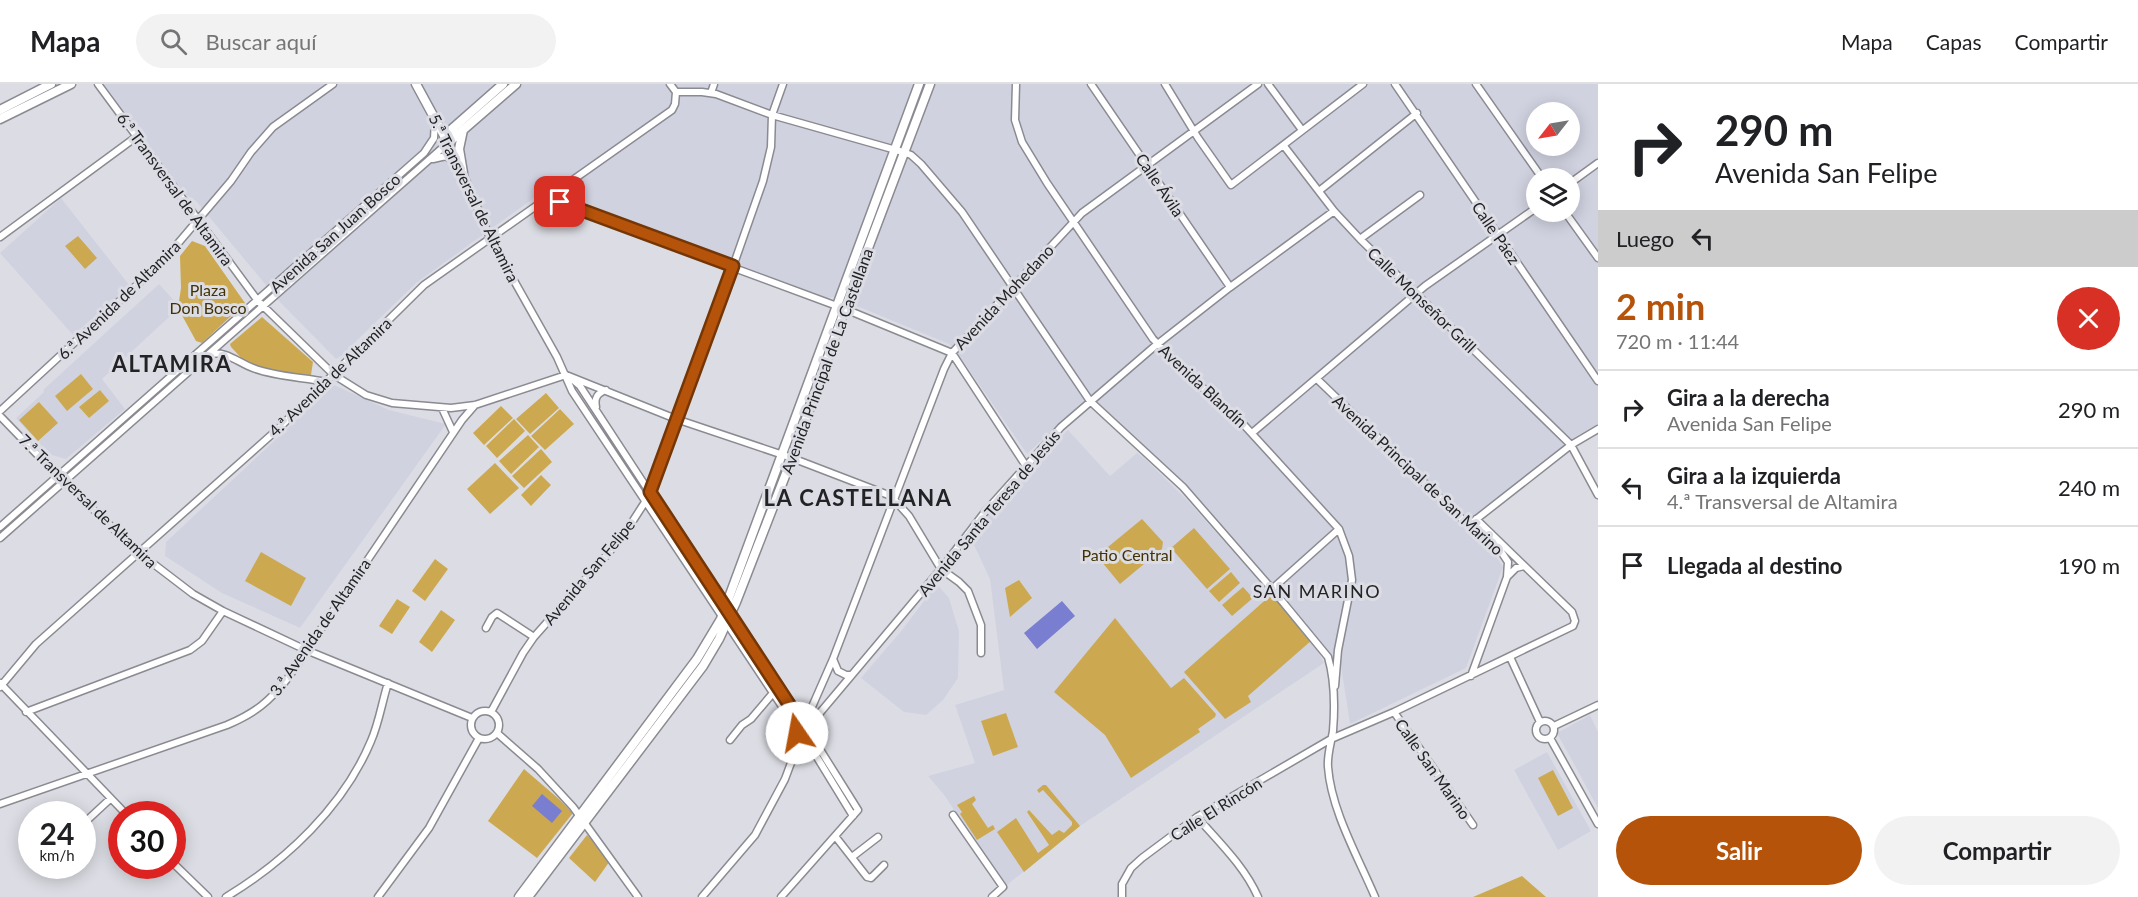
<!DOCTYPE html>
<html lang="es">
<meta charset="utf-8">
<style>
body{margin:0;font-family:Lato,sans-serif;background:#f2f2f2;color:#202124;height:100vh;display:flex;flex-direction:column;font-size:22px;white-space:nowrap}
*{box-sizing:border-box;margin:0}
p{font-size:20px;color:#757577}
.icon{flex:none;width:33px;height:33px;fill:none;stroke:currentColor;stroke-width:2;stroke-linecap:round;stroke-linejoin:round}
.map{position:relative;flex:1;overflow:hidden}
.side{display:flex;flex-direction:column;background:#fff;width:540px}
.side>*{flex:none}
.hud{background:#fff;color:#202124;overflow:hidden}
.needle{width:39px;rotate:239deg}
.buttons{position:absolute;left:1526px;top:18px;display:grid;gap:12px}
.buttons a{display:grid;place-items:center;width:54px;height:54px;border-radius:50%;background:#fff;box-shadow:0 3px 15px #0003;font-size:30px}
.speed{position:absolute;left:18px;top:717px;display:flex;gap:12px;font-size:30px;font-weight:700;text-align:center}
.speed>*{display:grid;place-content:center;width:78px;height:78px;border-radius:50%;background:#fff;box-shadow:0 3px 15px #0003;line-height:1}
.speed small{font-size:15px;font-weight:400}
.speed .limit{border:9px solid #d22;background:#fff;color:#111}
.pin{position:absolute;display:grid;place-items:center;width:51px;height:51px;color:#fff;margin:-26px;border-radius:12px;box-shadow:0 3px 9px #0006}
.me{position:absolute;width:66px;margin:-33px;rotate:348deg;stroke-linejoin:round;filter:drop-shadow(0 0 4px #0008)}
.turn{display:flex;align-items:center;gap:21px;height:126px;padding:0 18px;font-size:27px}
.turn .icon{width:78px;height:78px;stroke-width:2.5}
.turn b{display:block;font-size:42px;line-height:51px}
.then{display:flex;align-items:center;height:57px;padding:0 18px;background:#0003;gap:12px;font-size:22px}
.round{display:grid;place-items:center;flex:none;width:63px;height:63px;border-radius:32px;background:#f2f2f2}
.headline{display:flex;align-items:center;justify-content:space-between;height:102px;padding:0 18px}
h1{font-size:36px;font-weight:700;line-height:45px;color:#b45309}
.primary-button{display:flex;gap:12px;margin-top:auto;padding:12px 18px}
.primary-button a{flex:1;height:69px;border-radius:36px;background:#b45309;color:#fff;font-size:24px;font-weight:700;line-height:69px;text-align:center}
.primary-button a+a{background:#f2f2f2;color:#202124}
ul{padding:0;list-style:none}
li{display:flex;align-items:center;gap:18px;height:78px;padding:0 18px;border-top:2px solid #e0e0e0}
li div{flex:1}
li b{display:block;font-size:22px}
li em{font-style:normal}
header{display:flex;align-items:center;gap:36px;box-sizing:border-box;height:84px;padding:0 30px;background:#fff;border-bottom:2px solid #e0e0e0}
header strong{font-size:28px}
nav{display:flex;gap:33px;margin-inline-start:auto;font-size:21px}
.search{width:420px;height:54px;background:#f2f2f2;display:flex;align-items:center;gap:15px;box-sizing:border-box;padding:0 21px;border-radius:33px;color:#757577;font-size:22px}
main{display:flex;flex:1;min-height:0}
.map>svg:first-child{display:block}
.built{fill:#d0d2e0;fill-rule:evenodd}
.green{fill:#cca951}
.water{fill:#7a7ed0}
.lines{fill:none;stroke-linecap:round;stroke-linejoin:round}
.street-casing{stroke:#8a8a91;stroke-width:9}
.secondary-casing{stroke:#8a8a91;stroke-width:11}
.street{stroke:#fff;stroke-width:6}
.secondary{stroke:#fff;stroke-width:8}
.route-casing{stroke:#753606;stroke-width:15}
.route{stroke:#b45309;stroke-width:10}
.labels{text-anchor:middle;stroke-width:6;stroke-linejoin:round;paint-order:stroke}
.street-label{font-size:16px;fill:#232326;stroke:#dcdde4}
.park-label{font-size:16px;fill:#413106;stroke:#dcdde4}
.neighbourhood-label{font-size:18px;letter-spacing:1.5px;fill:#232326;stroke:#dcdde4}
.district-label{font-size:22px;font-weight:bold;letter-spacing:1.5px;fill:#232326;stroke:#dcdde4}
</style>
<header>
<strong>Mapa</strong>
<div class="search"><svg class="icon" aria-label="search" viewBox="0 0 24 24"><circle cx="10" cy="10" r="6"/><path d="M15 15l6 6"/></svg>Buscar aquí</div>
<nav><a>Mapa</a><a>Capas</a><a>Compartir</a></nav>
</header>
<main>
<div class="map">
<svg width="1598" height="813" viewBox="0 0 1598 813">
<rect width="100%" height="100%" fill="#dcdde4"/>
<path class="built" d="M104 0H1598V340L1578 351 1544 376 1463 441 1498 475 1503 483 1466 584 1350 640 1341 582 1187 402 1090 311 1027 370 961 274 949 260 835 213 826 214 545 106 416 199 341 272 336 275 280 218 196 117 185 110ZM1536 28H1569V62H1536ZM1536 94H1569V128H1536Z
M61 114 130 202 73 251 0 169Z
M159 200 180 223 102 295 125 325 66 375 48 370 16 334 44 308 43 306Z
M334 301 389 326 446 340 300 544 222 509 165 472 166 458Z
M1068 346 1110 392 1137 369 1144 374 1188 417 1312 556 1324 579 1080 742 1007 801 977 762 945 712 928 692 975 679 955 621 1004 606 990 495 974 461 975 457 967 454 1042 371Z
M937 500 949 514 959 547 958 594 943 616 926 631 904 628 861 594 902 546Z
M1590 631 1598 648V724L1557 649Z
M1547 668 1591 747 1558 766 1514 686Z"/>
<path class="green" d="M78 152 97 174 85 185 65 162Z
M192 157 205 162 245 219 202 259 196 257 178 224 181 204 180 172Z
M262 233 313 278 311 291 270 288 246 279 231 263 230 260Z
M81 290 93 305 67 327 55 312Z
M100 306 109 317 89 334 79 323Z
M546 309 559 324 530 350 516 335Z
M39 318 58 339 38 357 19 336Z
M501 322 513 334 484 361 473 349Z
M560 325 574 340 545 366 531 352Z
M514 335 525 347 497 374 486 362Z
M528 351 539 363 511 390 499 377Z
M541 365 552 378 524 404 512 392Z
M495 379 519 404 490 430 467 405Z
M541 391 551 401 531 422 521 411Z
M1142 435 1163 458 1162 465 1120 500 1097 472Z
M1194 444 1230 485 1207 505 1171 464Z
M261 468 306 494 291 522 245 497Z
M435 475 448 485 425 517 412 507Z
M1231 488 1240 499 1219 518 1209 507Z
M1019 496 1032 514 1010 533 1005 504Z
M1243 503 1253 514 1232 532 1222 521Z
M1271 511 1312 556 1248 612 1251 618 1225 635 1184 588Z
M397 515 410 523 392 550 379 542Z
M441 526 455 536 432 568 419 558Z
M1115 534 1171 604 1184 594 1216 630 1215 633 1198 645 1200 648 1131 694 1105 651 1054 608Z
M1006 629 1018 663 993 672 981 637Z
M524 685 559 715 573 729 537 774 488 737Z
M1553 686 1573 724 1558 732 1538 694Z
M1043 701H1046L1080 742 1024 788 997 748 1016 734 1038 769 1049 761 1027 728 1029 726 1052 751 1059 746 1064 749 1072 741V738L1043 706 1039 709 1037 706Z
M974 712 976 716 972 720 988 744 993 741 995 745 977 756 960 730 962 728 957 721Z
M587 751 612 774 595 798 569 774Z
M1522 792 1546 813H1473Z"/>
<path class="water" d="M1062 517 1075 532 1037 565 1024 549Z
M542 710 562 727 552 739 532 722Z"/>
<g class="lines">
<defs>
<path id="street" d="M98 0 258 217 334 291 366 311 392 319 451 324 475 321 566 291
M670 0 676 8
M1016 0 1015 36 1022 58 1047 99 1153 255 1192 294 1244 341 1339 445 1349 472 1352 496 1338 566 1335 602
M1091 0 1230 203
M1165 0 1198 54 1231 101 1363 0
M1268 0 1302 46
M1395 0 1598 297
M1476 0 1542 94
M676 8H702L716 10 772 31 903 68 911 71 921 80 962 128 1090 317 1183 403 1272 505 1328 573C1335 597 1335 622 1333 647 1331 659 1327 671 1328 683 1331 726 1358 773 1375 813
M711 9 714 0
M1284 62 1334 127 1360 155 1571 361 1598 411
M433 75 446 72 456 79
M1569 100 1598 79
M1319 107 1417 29
M548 113 626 144 845 225 952 269 1026 382
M1565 128 1598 174
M0 153 136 53
M1360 155 1420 111
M209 271C224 265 239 279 253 284 276 293 302 293 327 298
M566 291 676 335 792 374 891 412 909 432 941 485 959 498 968 507 981 541V569
M572 295 580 302 802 641
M1317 295 1464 437 1500 466 1508 478 1507 493
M596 323C594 313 598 309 606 306
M442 324 453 348
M0 327 163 177 231 97 251 68 273 43 333 0
M0 332 58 392 138 468 193 510 223 527 306 566 472 634
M1252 349 1425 202 1536 124
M1474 437 1571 361 1598 345
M0 443 424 69 434 54 435 37
M0 454 448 59 463 89 490 154 557 273 572 307 797 645
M1272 505 1339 445
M486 544 492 533 497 529 534 553
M1510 573 1540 638
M833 575 838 587 846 591H851
M1471 592 1507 493 1516 484 1524 482
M0 599 126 730
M0 603 36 560 279 344 424 201 672 26 675 20 676 8
M471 641a14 14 0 1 1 28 0a14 14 0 1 1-28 0Z
M26 628 190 566 202 557 223 527
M491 628 523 569 534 553 606 472 627 446 645 418 722 214 763 97 771 63 772 31 783 0
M1394 628 1473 741
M1536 646a9 9 0 1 1 18 0a9 9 0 1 1-18 0Z
M804 641 833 575 944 285 952 269 1082 129 1258 0
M1554 642 1598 621
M808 643 941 485 984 429 1061 343 1155 262 1229 204 1334 127
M497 649 538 685 573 723 638 813
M804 652 853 732
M1550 654 1598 740
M730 656 742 641 751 635 773 609
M0 720 227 641C255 629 269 618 288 594L462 336 475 321
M953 731 1003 803 992 813
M1197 733C1219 758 1245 783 1258 813
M82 741 110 715
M835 752 867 793 871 794 884 781
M852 773 878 753
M172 778 208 813
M226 813C286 777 344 722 371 657 379 639 382 618 388 599
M378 813 429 744 479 654
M702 813 755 751 785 695 801 652
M781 813 858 726 809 648
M1122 813V800L1131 784 1142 774 1197 733 1331 655 1394 628 1573 542 1575 537 1572 528 1476 435"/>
<path id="secondary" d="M416 0 448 59 516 0
M0 26 51 0
M0 35 71 0
M444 52 503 0
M463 89 459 65 463 46
M519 813 697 575 721 535 919 0
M528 813 703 582 719 555 736 518 792 374 845 225 930 0"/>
</defs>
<use href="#street" class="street-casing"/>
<use href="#secondary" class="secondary-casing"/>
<use href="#street" class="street"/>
<use href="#secondary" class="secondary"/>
</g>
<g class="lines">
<defs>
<path id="route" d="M560 118 733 182 650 408 802 640 798 643 797 649"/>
</defs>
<use href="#route" class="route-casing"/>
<use href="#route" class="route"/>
</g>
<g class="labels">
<g class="street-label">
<text transform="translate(1160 101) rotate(56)" y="6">Calle Ávila</text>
<text transform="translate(175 105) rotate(54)" y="6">6.ª Transversal de Altamira</text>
<text transform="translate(474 114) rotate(64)" y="6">5.ª Transversal de Altamira</text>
<text transform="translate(335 149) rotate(-42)" y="6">Avenida San Juan Bosco</text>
<text transform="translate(1496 149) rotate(56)" y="6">Calle Páez</text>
<text transform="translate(1004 213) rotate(-47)" y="6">Avenida Mohedano</text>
<text transform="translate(119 216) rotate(-44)" y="6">6.ª Avenida de Altamira</text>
<text transform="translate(1422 216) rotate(44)" y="6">Calle Monseñor Grill</text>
<text transform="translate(827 277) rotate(-70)" y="6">Avenida Principal de La Castellana</text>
<text transform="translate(330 293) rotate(-44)" y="6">4.ª Avenida de Altamira</text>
<text transform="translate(1203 302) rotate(43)" y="6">Avenida Blandín</text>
<text transform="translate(1418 391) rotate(43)" y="6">Avenida Principal de San Marino</text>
<text transform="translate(88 417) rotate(44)" y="6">7.ª Transversal de Altamira</text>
<text transform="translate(989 429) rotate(-50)" y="6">Avenida Santa Teresa de Jesús</text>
<text transform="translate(589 488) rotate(-50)" y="6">Avenida San Felipe</text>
<text transform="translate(320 543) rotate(-55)" y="6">3.ª Avenida de Altamira</text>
<text transform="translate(1433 685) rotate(55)" y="6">Calle San Marino</text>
<text transform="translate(1216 725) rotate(-32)" y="6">Calle El Rincón</text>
</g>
<g class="park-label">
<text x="208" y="212">Plaza<tspan x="208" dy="18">Don Bosco</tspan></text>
<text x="1127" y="477">Patio Central</text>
</g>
<g class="neighbourhood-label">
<text x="1317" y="514">SAN MARINO</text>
</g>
<g class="district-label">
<text x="172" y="288">ALTAMIRA</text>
<text x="858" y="422">LA CASTELLANA</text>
</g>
</g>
</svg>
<div class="buttons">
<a><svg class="needle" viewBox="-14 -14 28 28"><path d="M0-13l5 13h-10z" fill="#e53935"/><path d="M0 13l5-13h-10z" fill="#757577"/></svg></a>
<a><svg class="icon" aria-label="layers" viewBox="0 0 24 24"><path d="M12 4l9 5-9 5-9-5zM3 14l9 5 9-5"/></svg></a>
</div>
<div class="speed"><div>24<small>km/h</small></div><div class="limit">30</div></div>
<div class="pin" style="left:560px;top:118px;background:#d93025"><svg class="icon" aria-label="arrive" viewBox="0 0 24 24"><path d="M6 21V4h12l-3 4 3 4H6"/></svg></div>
<svg class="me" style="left:797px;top:649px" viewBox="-20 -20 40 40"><circle r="19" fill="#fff"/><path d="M0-13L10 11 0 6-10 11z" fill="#b45309"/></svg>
</div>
<section class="side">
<div class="hud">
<div class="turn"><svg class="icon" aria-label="right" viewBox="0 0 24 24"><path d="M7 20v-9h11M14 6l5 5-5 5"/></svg><div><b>290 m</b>Avenida San Felipe</div></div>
<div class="then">Luego<svg class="icon" aria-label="left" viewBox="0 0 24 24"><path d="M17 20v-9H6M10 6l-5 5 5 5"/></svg></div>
</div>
<div class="headline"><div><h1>2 min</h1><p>720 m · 11:44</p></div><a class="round" style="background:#d93025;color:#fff"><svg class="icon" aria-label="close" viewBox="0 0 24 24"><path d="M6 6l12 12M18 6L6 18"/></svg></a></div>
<ul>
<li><svg class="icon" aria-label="right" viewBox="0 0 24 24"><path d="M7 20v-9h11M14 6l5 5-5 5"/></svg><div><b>Gira a la derecha</b><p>Avenida San Felipe</p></div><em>290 m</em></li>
<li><svg class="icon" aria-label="left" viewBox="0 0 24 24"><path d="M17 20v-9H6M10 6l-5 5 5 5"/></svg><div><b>Gira a la izquierda</b><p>4.ª Transversal de Altamira</p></div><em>240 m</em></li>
<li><svg class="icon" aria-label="arrive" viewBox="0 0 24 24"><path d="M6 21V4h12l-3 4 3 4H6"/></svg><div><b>Llegada al destino</b></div><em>190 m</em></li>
</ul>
<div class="primary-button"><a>Salir</a><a>Compartir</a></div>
</section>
</main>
